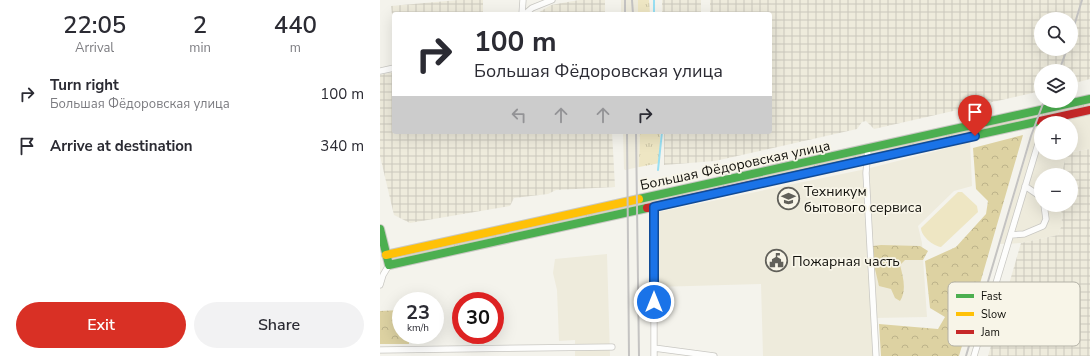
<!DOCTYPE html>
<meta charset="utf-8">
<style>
body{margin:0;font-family:"Nunito Sans",sans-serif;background:#f2f2f3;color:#2b2b33;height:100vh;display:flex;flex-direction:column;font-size:15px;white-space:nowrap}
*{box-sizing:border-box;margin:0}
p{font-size:13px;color:#7c7c81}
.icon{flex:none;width:22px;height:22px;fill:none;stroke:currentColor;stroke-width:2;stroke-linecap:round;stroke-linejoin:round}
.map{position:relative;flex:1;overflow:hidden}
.side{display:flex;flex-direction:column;background:#fff;width:380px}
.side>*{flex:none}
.hud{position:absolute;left:12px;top:12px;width:380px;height:122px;border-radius:4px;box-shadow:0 4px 16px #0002;background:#fff;color:#2b2b33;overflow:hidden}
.tools{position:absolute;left:654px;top:12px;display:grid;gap:8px}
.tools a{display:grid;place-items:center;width:44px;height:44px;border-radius:50%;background:#fff;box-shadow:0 4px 16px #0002;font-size:20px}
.speed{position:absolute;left:12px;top:292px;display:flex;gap:8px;font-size:20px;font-weight:700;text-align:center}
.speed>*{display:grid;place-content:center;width:52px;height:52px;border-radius:50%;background:#fff;box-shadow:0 4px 16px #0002;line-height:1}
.speed small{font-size:10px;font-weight:400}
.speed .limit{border:6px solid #d22;background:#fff;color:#111}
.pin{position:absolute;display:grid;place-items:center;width:34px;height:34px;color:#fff;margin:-41px -17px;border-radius:50% 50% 50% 0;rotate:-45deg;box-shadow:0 0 4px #0007}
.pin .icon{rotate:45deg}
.me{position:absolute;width:44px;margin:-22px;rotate:0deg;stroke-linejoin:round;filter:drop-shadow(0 0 3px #0008)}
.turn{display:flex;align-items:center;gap:14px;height:84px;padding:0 16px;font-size:18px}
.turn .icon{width:52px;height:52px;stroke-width:2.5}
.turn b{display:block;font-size:28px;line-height:34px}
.lanes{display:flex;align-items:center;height:38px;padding:0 16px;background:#0003;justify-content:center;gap:20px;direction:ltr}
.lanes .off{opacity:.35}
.eta{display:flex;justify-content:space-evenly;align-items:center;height:68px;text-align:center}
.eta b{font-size:24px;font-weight:600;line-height:28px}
.button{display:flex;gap:8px;margin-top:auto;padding:8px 16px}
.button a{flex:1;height:46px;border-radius:24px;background:#d93025;color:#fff;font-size:16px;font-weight:600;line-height:46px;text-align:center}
.button a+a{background:#f2f2f3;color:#2b2b33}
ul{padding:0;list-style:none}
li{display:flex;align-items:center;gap:12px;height:52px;padding:0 16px}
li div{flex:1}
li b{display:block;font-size:15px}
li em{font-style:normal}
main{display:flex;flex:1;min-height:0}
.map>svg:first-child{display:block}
.built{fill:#eeebdc}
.industrial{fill:url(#industrial-grid);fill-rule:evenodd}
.grass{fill:url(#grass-tufts)}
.forest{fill:url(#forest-crowns)}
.green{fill:#eee6c3}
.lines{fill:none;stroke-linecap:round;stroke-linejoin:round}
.stream{stroke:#98dff2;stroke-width:2}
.street-casing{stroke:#c9c8c3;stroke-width:7}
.fast-casing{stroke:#c9c8c3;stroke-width:10}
.slow-casing{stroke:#c9c8c3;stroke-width:10}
.jam-casing{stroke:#c9c8c3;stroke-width:10}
.street{stroke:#fdfdfc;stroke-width:5.5}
.fast{stroke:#4caf50;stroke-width:8}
.slow{stroke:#ffc107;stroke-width:8}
.jam{stroke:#c62828;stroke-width:8}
.rail{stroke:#c4c3c2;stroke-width:2}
.route-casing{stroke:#114b97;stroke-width:10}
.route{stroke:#1a73e8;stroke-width:7}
.labels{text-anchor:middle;stroke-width:3.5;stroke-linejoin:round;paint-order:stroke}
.street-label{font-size:14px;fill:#12110c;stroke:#f8f5e8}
.poi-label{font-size:14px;fill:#12110c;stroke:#f8f5e8;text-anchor:start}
.key{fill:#f8f5e8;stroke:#b3b1a6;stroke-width:1}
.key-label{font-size:11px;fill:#12110c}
</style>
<main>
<section class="side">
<div class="eta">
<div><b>22:05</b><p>Arrival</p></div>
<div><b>2</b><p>min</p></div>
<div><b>440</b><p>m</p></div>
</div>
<ul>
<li><svg class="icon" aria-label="right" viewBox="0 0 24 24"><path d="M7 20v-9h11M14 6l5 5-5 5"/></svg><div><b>Turn right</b><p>Большая Фёдоровская улица</p></div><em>100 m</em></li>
<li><svg class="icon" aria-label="arrive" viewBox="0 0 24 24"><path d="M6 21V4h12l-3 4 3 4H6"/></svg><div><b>Arrive at destination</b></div><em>340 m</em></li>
</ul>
<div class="button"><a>Exit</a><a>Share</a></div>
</section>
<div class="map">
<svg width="710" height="356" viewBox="0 0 710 356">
<defs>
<pattern id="industrial-grid" width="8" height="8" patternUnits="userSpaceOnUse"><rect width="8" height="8" fill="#eeebdc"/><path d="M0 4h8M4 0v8" fill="none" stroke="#cbc8bc"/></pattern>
<pattern id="grass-tufts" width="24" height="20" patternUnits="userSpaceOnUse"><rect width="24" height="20" fill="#eee6c3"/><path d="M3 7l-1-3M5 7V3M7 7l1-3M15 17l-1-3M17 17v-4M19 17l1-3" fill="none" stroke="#cbc4a6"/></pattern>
<pattern id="forest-crowns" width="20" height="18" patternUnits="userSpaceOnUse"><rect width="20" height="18" fill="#ddd2a2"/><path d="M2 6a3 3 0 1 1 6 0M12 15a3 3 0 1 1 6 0" fill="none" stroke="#bdb38a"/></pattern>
</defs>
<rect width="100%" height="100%" fill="#f4f3ec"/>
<path class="built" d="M241 0H258V14H241Z
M710 114V149L691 152V123H669Z
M661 125V153H687L681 175H661V205H681L682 224 678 235 641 243 620 244 655 126Z
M243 132H260L259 167 245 170 244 169Z
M590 141 592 186 574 191 538 226 542 243 547 317 494 318 496 356H383L381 284 274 287V213L486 169 557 151Z
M227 254 230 356H195V340L179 341 177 290 173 273 175 259Z"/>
<path class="industrial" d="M78 0H103V14H14V31L11 6Z
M199 0H225V14H156L171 5Z
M282 0H321V14H282Z
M330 0H710V79L691 84V71H661V91L494 129 486 121 482 122 477 129 335 161 284 165V132H390V14H330ZM661 19H691V49H661Z
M14 72V132H232L235 187 176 190 168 194 134 198 130 206 30 223 14 215 0 156V75Z
M710 149V356H608L641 243 678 235 682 224 681 205H691V175H681L687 153Z"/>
<path class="grass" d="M258 0H269L270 14H258Z
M710 103V106L660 117 661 114Z
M656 115 655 118 499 153V150Z
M260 132H280V163L259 167Z
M481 154V157L378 180V177Z
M371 178 372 181 25 258 24 255Z"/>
<path class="forest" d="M643 135 579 356H501L499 324 558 329 565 317 550 308 545 261 576 247 606 214 608 201 596 189 593 148Z
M501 245 540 246 548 251 543 260H525L520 265C523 277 527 290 520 301L515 298 511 289 499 286 491 252 493 246Z
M21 310V335H29V344H0V311Z"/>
<path class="green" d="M578 192H582L597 206 598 212 561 247C553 246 541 236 541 228Z"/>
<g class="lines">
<path class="stream" d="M274 0V14
M278 170 282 132"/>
<defs>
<path id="street" d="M142 14 143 0
M145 14 152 8 172 0
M0 71 14 68
M488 148 486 173 496 356
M645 186 661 197
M274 207V356
M631 235 644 234 663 226 666 219 664 205
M0 285 3 275 9 265
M274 348 334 356
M0 350 232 347
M594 356 661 134"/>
<path id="fast" d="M379 183 660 121
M259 199 710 99
M0 229 9 265 267 208"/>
<path id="slow" d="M6 255 259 199"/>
<path id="jam" d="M660 121 710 110
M267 208 379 183"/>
</defs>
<use href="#street" class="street-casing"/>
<use href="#fast" class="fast-casing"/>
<use href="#slow" class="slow-casing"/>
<use href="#jam" class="jam-casing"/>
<use href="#street" class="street"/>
<use href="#fast" class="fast"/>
<use href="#slow" class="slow"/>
<use href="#jam" class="jam"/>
<path class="rail" d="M245 0V14
M252 0 253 14
M691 36 702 0
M679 71 687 49
M247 132 249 356
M256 132 259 356
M586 356 651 136 664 101"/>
</g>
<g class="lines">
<defs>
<path id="route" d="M274 302V207L595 136"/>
</defs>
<use href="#route" class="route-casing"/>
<use href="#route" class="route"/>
</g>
<defs>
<symbol id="university-ring" viewBox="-11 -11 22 22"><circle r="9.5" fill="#f8f5e8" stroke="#61605a" stroke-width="1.5"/><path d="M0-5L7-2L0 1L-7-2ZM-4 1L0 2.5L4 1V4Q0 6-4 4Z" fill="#61605a"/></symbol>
<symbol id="civic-ring" viewBox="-11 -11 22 22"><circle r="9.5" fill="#f8f5e8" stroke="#61605a" stroke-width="1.5"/><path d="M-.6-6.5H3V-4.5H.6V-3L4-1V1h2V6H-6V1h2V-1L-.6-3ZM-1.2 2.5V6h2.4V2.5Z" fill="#61605a"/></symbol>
</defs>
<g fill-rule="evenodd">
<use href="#university-ring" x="396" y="186" width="25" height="25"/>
<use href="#civic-ring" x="384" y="248" width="25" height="25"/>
</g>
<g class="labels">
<g class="street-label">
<text transform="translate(355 165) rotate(-12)" y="5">Большая Фёдоровская улица</text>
</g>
<g class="poi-label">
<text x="424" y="196">Техникум<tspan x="424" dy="16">бытового сервиса</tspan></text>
<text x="412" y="266">Пожарная часть</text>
</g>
</g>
<rect x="568" y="282" width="132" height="64" rx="6" class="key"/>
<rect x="576" y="294" width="18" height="4" fill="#4caf50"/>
<rect x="576" y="312" width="18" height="4" fill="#ffc107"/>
<rect x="576" y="330" width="18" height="4" fill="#c62828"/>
<g class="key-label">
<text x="601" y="300">Fast</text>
<text x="601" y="318">Slow</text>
<text x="601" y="336">Jam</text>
</g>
</svg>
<div class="tools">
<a><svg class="icon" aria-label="search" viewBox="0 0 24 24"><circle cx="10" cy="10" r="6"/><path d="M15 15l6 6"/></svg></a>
<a><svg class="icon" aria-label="layers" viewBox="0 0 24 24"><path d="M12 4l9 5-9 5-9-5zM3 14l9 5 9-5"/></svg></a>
<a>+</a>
<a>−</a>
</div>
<div class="speed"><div>23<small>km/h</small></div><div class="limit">30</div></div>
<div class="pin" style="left:595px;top:136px;background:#d93025"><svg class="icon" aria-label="arrive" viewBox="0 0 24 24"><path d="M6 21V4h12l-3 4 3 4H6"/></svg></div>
<svg class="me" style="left:274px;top:302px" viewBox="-20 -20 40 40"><circle r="17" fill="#1a73e8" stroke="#fff" stroke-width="3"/><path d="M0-11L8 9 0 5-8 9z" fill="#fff"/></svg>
<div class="hud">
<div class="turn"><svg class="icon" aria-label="right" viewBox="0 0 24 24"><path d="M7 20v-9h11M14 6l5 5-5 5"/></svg><div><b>100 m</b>Большая Фёдоровская улица</div></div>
<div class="lanes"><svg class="icon off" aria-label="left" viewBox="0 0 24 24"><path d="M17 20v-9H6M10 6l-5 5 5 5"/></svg><svg class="icon off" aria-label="ahead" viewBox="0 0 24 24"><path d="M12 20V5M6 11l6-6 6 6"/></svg><svg class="icon off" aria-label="ahead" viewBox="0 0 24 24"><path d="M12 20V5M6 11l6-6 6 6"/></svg><svg class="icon" aria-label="right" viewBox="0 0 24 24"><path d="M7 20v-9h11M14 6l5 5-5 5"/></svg></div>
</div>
</div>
</main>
